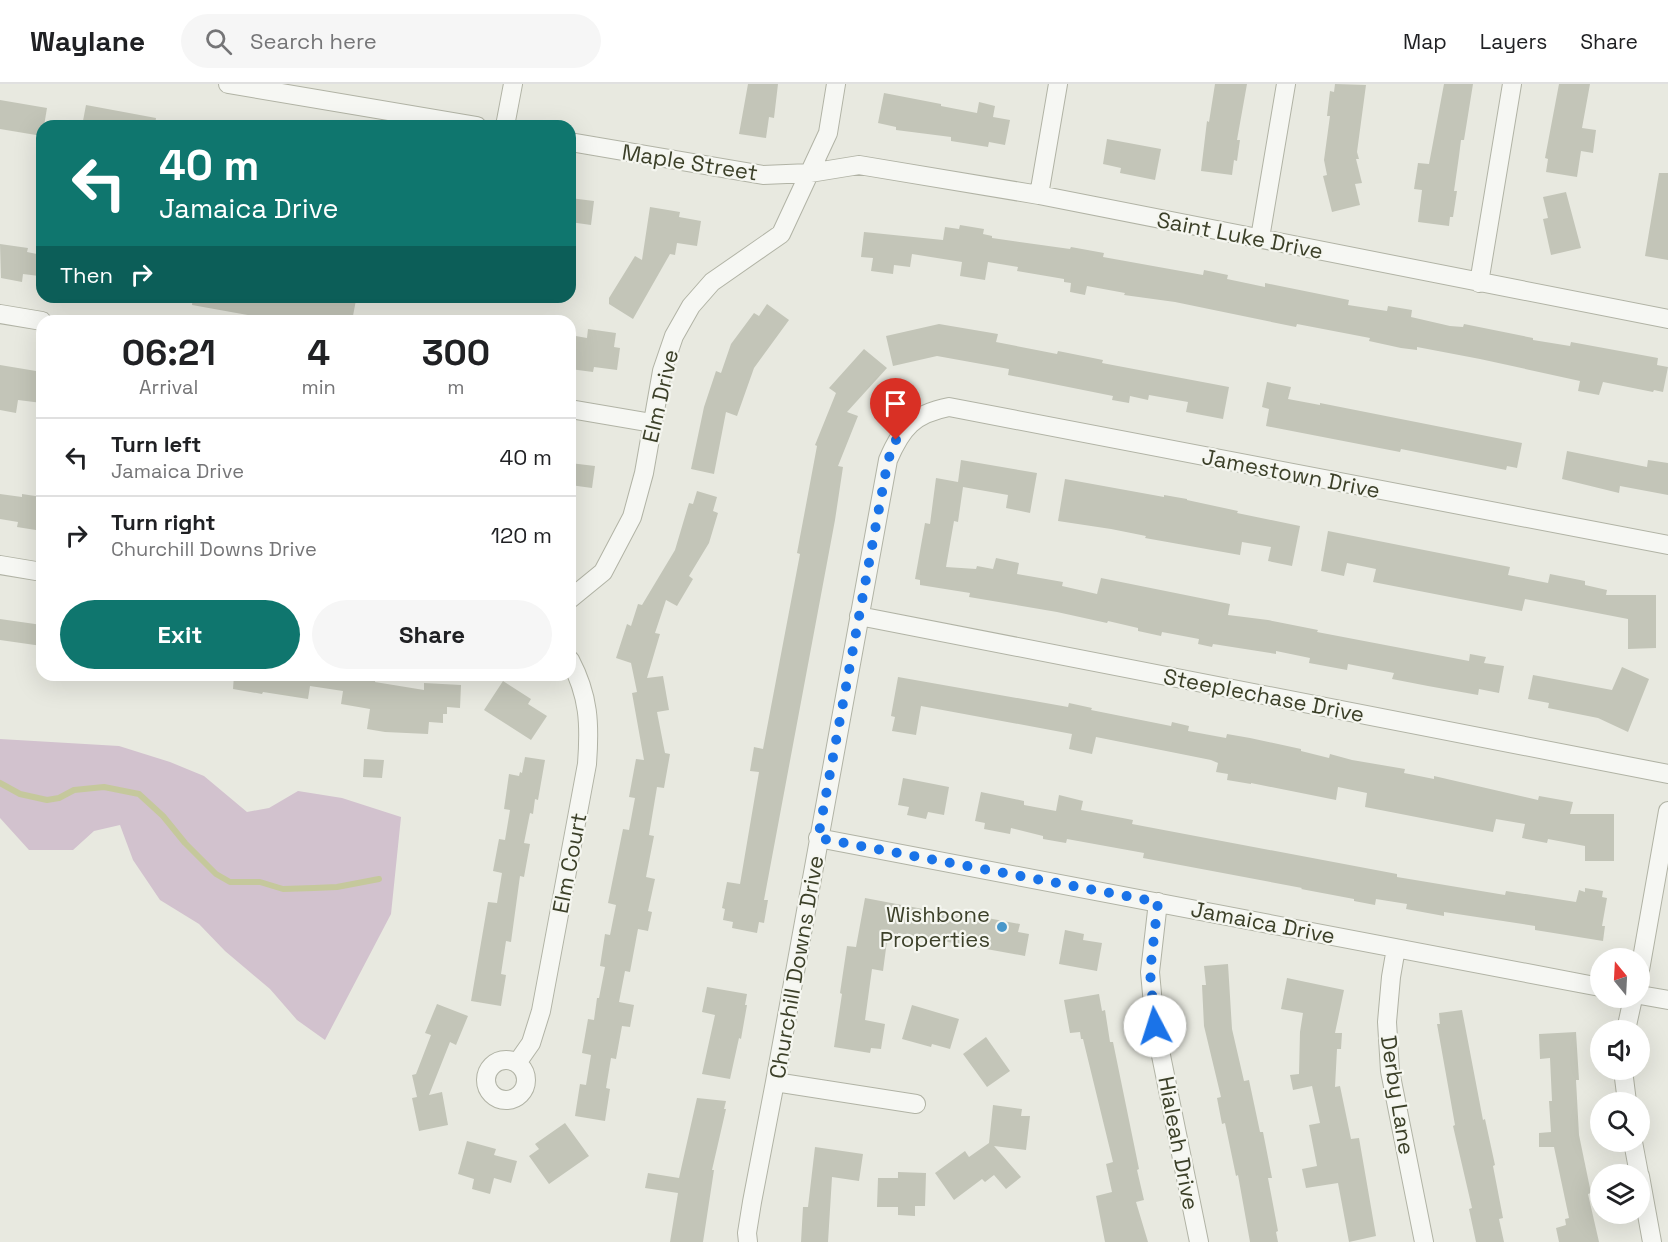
<!DOCTYPE html>
<style>
body{margin:0;font-family:"Space Grotesk",sans-serif;background:#f6f6f6;color:#202124;height:100vh;display:flex;flex-direction:column;font-size:22px;white-space:nowrap}
*{box-sizing:border-box;margin:0}
p{font-size:20px;color:#757577}
.icon{flex:none;width:33px;height:33px;fill:none;stroke:currentColor;stroke-width:2;stroke-linecap:round;stroke-linejoin:round}
.map{position:relative;flex:1;overflow:hidden}
.side{position:absolute;left:36px;top:231px;width:540px;height:366px;display:flex;flex-direction:column;background:#fff;border-radius:18px;box-shadow:0 6px 24px #0002}
.side>*{flex:none}
.hud{position:absolute;left:36px;top:36px;width:540px;height:183px;border-radius:18px;box-shadow:0 6px 24px #0002;background:#0f766e;color:#fff;overflow:hidden}
.needle{width:39px;rotate:342deg}
.tools{position:absolute;left:1590px;top:864px;display:grid;gap:12px}
.tools a{display:grid;place-items:center;width:60px;height:60px;border-radius:50%;background:#fff;box-shadow:0 6px 24px #0002;font-size:30px}
.pin{position:absolute;display:grid;place-items:center;width:51px;height:51px;color:#fff;margin:-62px -26px;border-radius:50% 50% 50% 0;rotate:-45deg;box-shadow:0 0 6px #0007}
.pin .icon{rotate:45deg}
.me{position:absolute;width:66px;margin:-33px;rotate:355deg;stroke-linejoin:round;filter:drop-shadow(0 0 4px #0008)}
.turn{display:flex;align-items:center;gap:21px;height:126px;padding:0 24px;font-size:27px}
.turn .icon{width:78px;height:78px;stroke-width:2.5}
.turn b{display:block;font-size:42px;line-height:51px}
.then{display:flex;align-items:center;height:57px;padding:0 24px;background:#0003;gap:12px;font-size:22px}
.eta{display:flex;justify-content:space-evenly;align-items:center;height:102px;text-align:center}
.eta b{font-size:36px;font-weight:700;line-height:42px}
.cta{display:flex;gap:12px;margin-top:auto;padding:12px 24px}
.cta a{flex:1;height:69px;border-radius:36px;background:#0f766e;color:#fff;font-size:24px;font-weight:700;line-height:69px;text-align:center}
.cta a+a{background:#f6f6f6;color:#202124}
ul{padding:0;list-style:none}
li{display:flex;align-items:center;gap:18px;height:78px;padding:0 24px;border-top:2px solid #e0e0e0}
li div{flex:1}
li b{display:block;font-size:22px}
li em{font-style:normal}
header{display:flex;align-items:center;gap:36px;box-sizing:border-box;height:84px;padding:0 30px;background:#fff;border-bottom:2px solid #e0e0e0}
header strong{font-size:28px}
nav{display:flex;gap:33px;margin-inline-start:auto;font-size:21px}
.search{width:420px;height:54px;background:#f6f6f6;display:flex;align-items:center;gap:15px;box-sizing:border-box;padding:0 21px;border-radius:33px;color:#757577;font-size:22px}
.map>svg:first-child{display:block}
.green{fill:#d2c2ce}
.lines{fill:none;stroke-linecap:round;stroke-linejoin:round}
.stream{stroke:#c5c89c;stroke-width:6}
.building{fill:#c3c5b8}
.minor-casing{stroke:#b1b3a5;stroke-width:20}
.minor{stroke:#f6f7f3;stroke-width:18}
.route{stroke:#1a73e8;stroke-width:10;stroke-dasharray:0 18}
.poi-dot{fill:#4997ca;stroke:#f5f6f0;stroke-width:2}
.labels{text-anchor:middle;stroke-width:4.5;stroke-linejoin:round;paint-order:stroke}
.street-label{font-size:22px;fill:#3c4029;stroke:#f5f6f0}
.poi-label{font-size:22px;fill:#3c4029;stroke:#f5f6f0;text-anchor:end}
</style>
<header>
<strong>Waylane</strong>
<div class="search"><svg class="icon" aria-label="search" viewBox="0 0 24 24"><circle cx="10" cy="10" r="6"/><path d="M15 15l6 6"/></svg>Search here</div>
<nav><a>Map</a><a>Layers</a><a>Share</a></nav>
</header>
<div class="map">
<svg width="1668" height="1158" viewBox="0 0 1668 1158">
<rect width="100%" height="100%" fill="#e8e9e0"/>
<path class="green" d="M0 655 119 662 170 678 204 692 247 728 269 724 298 707 342 714 401 733 391 830 325 956 297 936 270 905 225 867 199 840 160 816 133 776 120 741 94 747 73 766H29L0 734Z"/>
<g class="lines">
<path class="stream" d="M0 699 20 710 47 716 59 714 74 706 104 703 139 710 163 732 185 759 216 790 230 798H260L283 805 314 804 337 803 379 795"/>
</g>
<path class="building" d="M748 0H778L774 34 769 33 766 54 739 50Z
M1215 0H1247L1237 56H1240L1237 77 1234 76 1232 91 1201 87 1207 37 1209 38Z
M1335 0 1366 1 1357 68 1359 75H1356L1362 99 1355 100 1360 121 1332 128 1323 92 1327 91 1324 76 1330 32H1327L1330 7 1334 8Z
M1444 0H1473L1464 56H1461L1459 72 1454 107H1457L1453 133H1450L1449 142 1418 138 1422 106 1414 105 1418 79 1429 80Z
M1559 0H1590L1582 44 1596 46 1593 69 1581 67 1577 93 1546 88 1548 75 1545 74Z
M884 9 941 20V22L977 29 979 18 995 22 993 33 1010 36 1005 61 989 58 988 63 951 57V53L896 46V43L878 39Z
M0 16 47 24 44 42H42V52L0 45Z
M86 21 156 34 155 42H82Z
M1107 55 1161 65 1155 96 1120 89 1121 84 1103 80Z
M1659 89H1668V176L1645 172Z
M1566 108 1581 164 1551 171 1543 135 1548 134 1543 113Z
M570 114 594 117 591 141 570 138Z
M650 123 680 128 679 133 701 137 697 162 677 159 675 171 670 170 633 235 609 220V214L635 172 642 176Z
M960 141 984 145 983 150 992 152V154L1070 165 1071 163 1104 169 1103 173 1203 191 1204 186 1228 191 1227 195 1265 203V199L1349 216 1348 221 1387 227 1388 222 1412 226 1411 233 1450 242 1463 243 1464 240 1533 254V256L1570 262 1571 258 1658 274 1657 281 1668 283 1663 308 1654 306 1653 308 1603 298 1599 311 1578 307 1580 297 1480 275 1417 263V266L1401 264 1369 257 1370 254 1297 240 1296 243 1175 218 1124 211 1125 209 1087 202 1085 211 1070 208 1071 199 1064 198V195L1017 187 1018 183 988 178 985 196 960 192 962 178 912 170 910 183 894 181 893 190 871 187 873 174 861 173 864 148 943 156 945 143 959 145Z
M0 160 28 164 27 168 42 171 39 192 23 190 22 198 1 194Z
M193 213H340L356 216 352 237H258L259 233 192 221Z
M767 220 789 236 754 284 737 332 726 328 714 390 691 385 704 323 716 287 721 289 731 260 754 229 759 232Z
M939 240 998 250 996 258 1057 270 1058 267 1103 276 1102 279 1229 303 1223 335 1186 328 1188 318 1149 311 1148 316 1130 312 1129 319 1112 316 1113 312 1008 291 1009 285 937 272 893 282 886 252Z
M588 245 616 249 614 263 620 264 617 286 594 283 593 288 570 285V251L587 254Z
M864 265 887 284 847 328 858 332 838 382 843 383 835 436 764 816H768L764 839 759 838 757 849 732 844 733 838 723 836 725 825 722 824 727 798 740 800 759 688 750 687 754 663 763 665 800 470 797 469 817 362 815 361 836 309 829 304Z
M0 281 42 288V319L18 316 16 329 0 326Z
M1267 298 1291 303 1288 315 1320 321V319L1522 359 1517 384 1507 382 1506 386 1401 365 1400 368 1266 342 1269 325 1262 323Z
M1567 367 1647 383 1648 376 1668 379V411L1620 402 1619 409 1562 395Z
M961 376 1037 389 1030 429 1006 424 1008 411 963 403 958 438 954 437 946 483 976 485 977 482 993 485 996 474 1019 479 1017 490 1063 498 1062 502 1097 510 1101 494 1230 520 1228 531 1268 536 1318 546 1317 548 1469 577 1470 570 1486 573 1484 579 1504 582 1499 609 1479 605 1478 611 1428 602 1392 595 1394 589 1348 580 1347 586 1309 579 1310 574 1276 567V570L1213 560 1212 563 1198 560 1199 555 1162 548 1161 552 1138 547V544L1108 537 1107 539 1057 528 969 513 970 509 920 501V496L915 495 925 439 930 440 936 394 958 398Z
M570 379 595 382 592 404 570 401Z
M1065 395 1164 413V411L1187 415V416L1238 427 1237 429 1300 442 1292 482 1268 477 1271 463 1242 458 1240 471 1145 454 1146 452 1111 445 1058 437Z
M697 407 717 413 713 427 718 429 709 459 689 492 693 495 677 522 666 516 655 549 660 550 647 594 663 592 669 626 657 628 665 669 670 670 664 704 657 703 649 751 654 752 646 793 655 795 648 827 652 828 648 847 638 845 630 888 625 887 619 918 634 921 630 943 622 942 616 975 611 974 606 1004 610 1005 605 1037 575 1032 580 1000 586 1001 591 971 582 969 588 935 594 936 597 914H599L605 883 600 882 605 850 610 851 616 821 608 819 623 745 629 746 635 714 629 713 636 675 644 676 632 609 637 608 631 579 616 574 627 540 631 542 638 520 642 521 675 466 689 419 693 420Z
M0 410 22 413V410L42 413V447L17 443 18 438 0 435Z
M1328 447 1510 483 1508 491 1548 499 1550 490 1585 497V501L1607 506 1606 511H1656V564L1628 565V535L1525 515 1522 527 1373 498 1376 485 1347 479 1344 492 1321 487Z
M0 535 42 541V562L0 556Z
M1622 583 1649 595 1628 648 1598 634 1548 624 1549 619 1528 615 1533 591 1612 606Z
M234 591H376L375 598 424 606V599L461 601 460 624 447 623V630H443V639L429 638 428 650 385 648 367 645 370 625 341 620 343 607 310 602 308 615 263 608 262 610 233 605Z
M898 593 1068 623 1069 619 1092 624 1091 626 1171 642 1172 638 1189 642 1188 647 1226 654 1227 650 1250 654 1301 665V667L1329 674 1330 670 1352 676 1405 685 1404 689 1434 695V692L1538 716 1539 712 1573 718 1570 730H1614V777H1585V762L1548 755 1547 759 1522 754 1525 740 1496 735 1493 748 1365 723 1367 709 1338 703 1336 716 1251 699V700L1227 696 1228 690 1216 688 1218 679 1211 676 1096 653 1092 670 1069 665 1072 650 921 622 916 651 892 647 895 633 891 632Z
M503 597 531 615 528 620 547 632 531 656 484 626Z
M525 673 545 676 538 716 535 715 533 730 530 729 524 759 530 760 524 793 520 792 511 858 506 857 501 890 506 891 501 922 471 917 488 818 497 819 502 789 493 787 499 755 505 756 510 726 504 725 509 690 519 692 520 688 522 689Z
M364 675 384 676 382 694 363 693Z
M903 694 949 703 944 731 928 728 926 735 907 731 909 723 898 721Z
M981 708 1024 717V721L1056 727 1059 711 1083 717 1081 726 1133 736 1132 740 1397 790V793L1505 811 1506 807 1576 818 1579 806 1585 808V804L1603 807 1602 813 1607 814 1602 842H1605L1603 857 1535 846V842L1444 828V832L1406 825 1407 820 1376 815 1375 821 1354 817V815L1301 805 1302 804 1143 774 1144 769 1067 755 1066 759 1043 755V752L1011 744 1010 750 984 745 985 739 975 737Z
M865 814 981 836 982 833 1020 840 1018 848 1029 850 1025 872 898 849 897 858 887 857 883 887 872 885 865 936 885 940 881 965 871 964 870 969 834 963 842 910 840 909 847 862 856 863Z
M1065 846 1084 850 1083 856 1102 859 1097 887 1059 880Z
M1228 880 1232 945 1244 997 1249 996 1260 1048H1263L1272 1094H1268L1278 1147 1276 1148 1278 1158H1250L1238 1091 1236 1092 1225 1039 1222 1040 1217 1014 1221 1013 1204 942 1202 901H1206L1204 882Z
M1287 894 1344 906 1335 949H1342L1341 965H1337L1335 1003 1340 1002 1351 1055 1359 1054 1376 1152 1349 1158 1338 1099 1306 1104 1302 1085 1317 1082 1309 1041 1320 1039 1312 1002 1293 1006 1290 991 1299 990 1300 948 1303 929 1281 925Z
M707 903 747 910 745 921H747L741 955 739 954 730 995 702 990 715 931 702 928Z
M1099 910 1102 927 1105 926 1110 958H1113L1139 1085 1137 1086 1144 1116 1136 1118 1148 1158H1105L1096 1112 1112 1108 1106 1080 1113 1078 1083 955H1081L1080 948 1070 949 1064 916Z
M437 920 468 932 456 961 450 958 429 1011 442 1008 448 1041 419 1047 412 1014 417 1013 412 991 416 990 431 951 425 949Z
M912 921 959 935 950 965 932 960 931 963 902 955Z
M1462 926 1483 1036 1485 1035 1495 1081 1493 1082 1503 1134 1499 1135 1504 1158H1476L1469 1125 1472 1124 1453 1042 1455 1041 1437 940H1440L1439 929Z
M1576 948 1579 996H1576L1579 1051 1591 1109 1588 1110 1599 1158H1559L1556 1144 1566 1141 1565 1135 1569 1134 1554 1063H1539V1049L1551 1048 1549 1017H1552L1550 974 1540 975 1539 950Z
M986 953 1010 987 987 1003 963 970Z
M697 1014 726 1017 724 1025H726L712 1086H714L703 1158H670L678 1109 645 1104 648 1089 679 1094Z
M993 1021 1022 1025 1021 1032H1030L1026 1066 994 1062 1021 1093 1006 1105 994 1091 985 1098 982 1095 954 1116 935 1089 965 1067 969 1073 989 1059Z
M565 1039 589 1072 549 1100 529 1072 539 1065 535 1060Z
M467 1057 496 1065 494 1071 517 1077 511 1099 494 1094 490 1110 472 1105 474 1095 458 1090Z
M815 1063 863 1070 859 1097 832 1093 828 1158H801L803 1123H808Z
M898 1088 926 1089 925 1122H915V1132L898 1131V1123H877L878 1094H898Z"/>
<g class="lines">
<defs>
<path id="minor" d="M228 0 477 42
M505 42 513 0
M570 58 763 91 810 89 859 81 1039 111 1668 235
M1039 111 1058 0
M1260 154 1286 0
M1479 199 1512 0
M0 230 42 237
M570 325 652 339
M0 481 42 488
M570 515 603 488 632 433 644 389 662 287 674 252 691 222 712 198 781 150 828 49 836 0
M859 532 1668 690
M818 754 1600 903
M1158 818 1150 888 1155 942 1199 1158
M1396 864 1391 893 1387 938 1390 987 1424 1158
M1640 886 1668 727
M1640 911 1668 916
M1626 946 1633 914
M486 996a20 20 0 1 1 40 0a20 20 0 1 1-40 0Z
M517 979 531 959 541 927 587 680C590 640 589 612 570 576
M1623 986 1627 1018
M775 998 916 1020
M1633 1058 1639 1090
M1640 1092 1652 1158
M748 1158 747 1149 752 1118 775 998 888 376C902 343 914 330 949 323L1668 461"/>
</defs>
<use href="#minor" class="minor-casing"/>
<use href="#minor" class="minor"/>
</g>
<g class="lines">
<path class="route" d="M896 356 888 376 818 754 1158 818 1150 888 1155 942"/>
</g>
<circle class="poi-dot" cx="1002" cy="843" r="6"/>
<g class="labels">
<g class="street-label">
<text transform="translate(690 78) rotate(9)" y="8">Maple Street</text>
<text transform="translate(1240 151) rotate(11)" y="8">Saint Luke Drive</text>
<text transform="translate(660 312) rotate(-77)" y="8">Elm Drive</text>
<text transform="translate(1291 389) rotate(11)" y="8">Jamestown Drive</text>
<text transform="translate(1264 611) rotate(11)" y="8">Steeplechase Drive</text>
<text transform="translate(569 779) rotate(-79)" y="8">Elm Court</text>
<text transform="translate(1263 838) rotate(11)" y="8">Jamaica Drive</text>
<text transform="translate(796 883) rotate(-80)" y="8">Churchill Downs Drive</text>
<text transform="translate(1398 1011) rotate(81)" y="8">Derby Lane</text>
<text transform="translate(1179 1059) rotate(79)" y="8">Hialeah Drive</text>
</g>
<g class="poi-label">
<text x="990" y="838">Wishbone<tspan x="990" dy="25">Properties</tspan></text>
</g>
</g>
</svg>
<div class="tools">
<a><svg class="needle" viewBox="-14 -14 28 28"><path d="M0-13l5 13h-10z" fill="#e53935"/><path d="M0 13l5-13h-10z" fill="#757577"/></svg></a>
<a><svg class="icon" aria-label="sound" viewBox="0 0 24 24"><path d="M4 9h4l5-4v14l-5-4H4zM17 9q2 3 0 6"/></svg></a>
<a><svg class="icon" aria-label="search" viewBox="0 0 24 24"><circle cx="10" cy="10" r="6"/><path d="M15 15l6 6"/></svg></a>
<a><svg class="icon" aria-label="layers" viewBox="0 0 24 24"><path d="M12 4l9 5-9 5-9-5zM3 14l9 5 9-5"/></svg></a>
</div>
<div class="pin" style="left:896px;top:356px;background:#d93025"><svg class="icon" aria-label="arrive" viewBox="0 0 24 24"><path d="M6 21V4h12l-3 4 3 4H6"/></svg></div>
<svg class="me" style="left:1155px;top:942px" viewBox="-20 -20 40 40"><circle r="19" fill="#fff"/><path d="M0-13L10 11 0 6-10 11z" fill="#1a73e8"/></svg>
<div class="hud">
<div class="turn"><svg class="icon" aria-label="left" viewBox="0 0 24 24"><path d="M17 20v-9H6M10 6l-5 5 5 5"/></svg><div><b>40 m</b>Jamaica Drive</div></div>
<div class="then">Then<svg class="icon" aria-label="right" viewBox="0 0 24 24"><path d="M7 20v-9h11M14 6l5 5-5 5"/></svg></div>
</div>
<section class="side">
<div class="eta">
<div><b>06:21</b><p>Arrival</p></div>
<div><b>4</b><p>min</p></div>
<div><b>300</b><p>m</p></div>
</div>
<ul>
<li><svg class="icon" aria-label="left" viewBox="0 0 24 24"><path d="M17 20v-9H6M10 6l-5 5 5 5"/></svg><div><b>Turn left</b><p>Jamaica Drive</p></div><em>40 m</em></li>
<li><svg class="icon" aria-label="right" viewBox="0 0 24 24"><path d="M7 20v-9h11M14 6l5 5-5 5"/></svg><div><b>Turn right</b><p>Churchill Downs Drive</p></div><em>120 m</em></li>
</ul>
<div class="cta"><a>Exit</a><a>Share</a></div>
</section>
</div>
